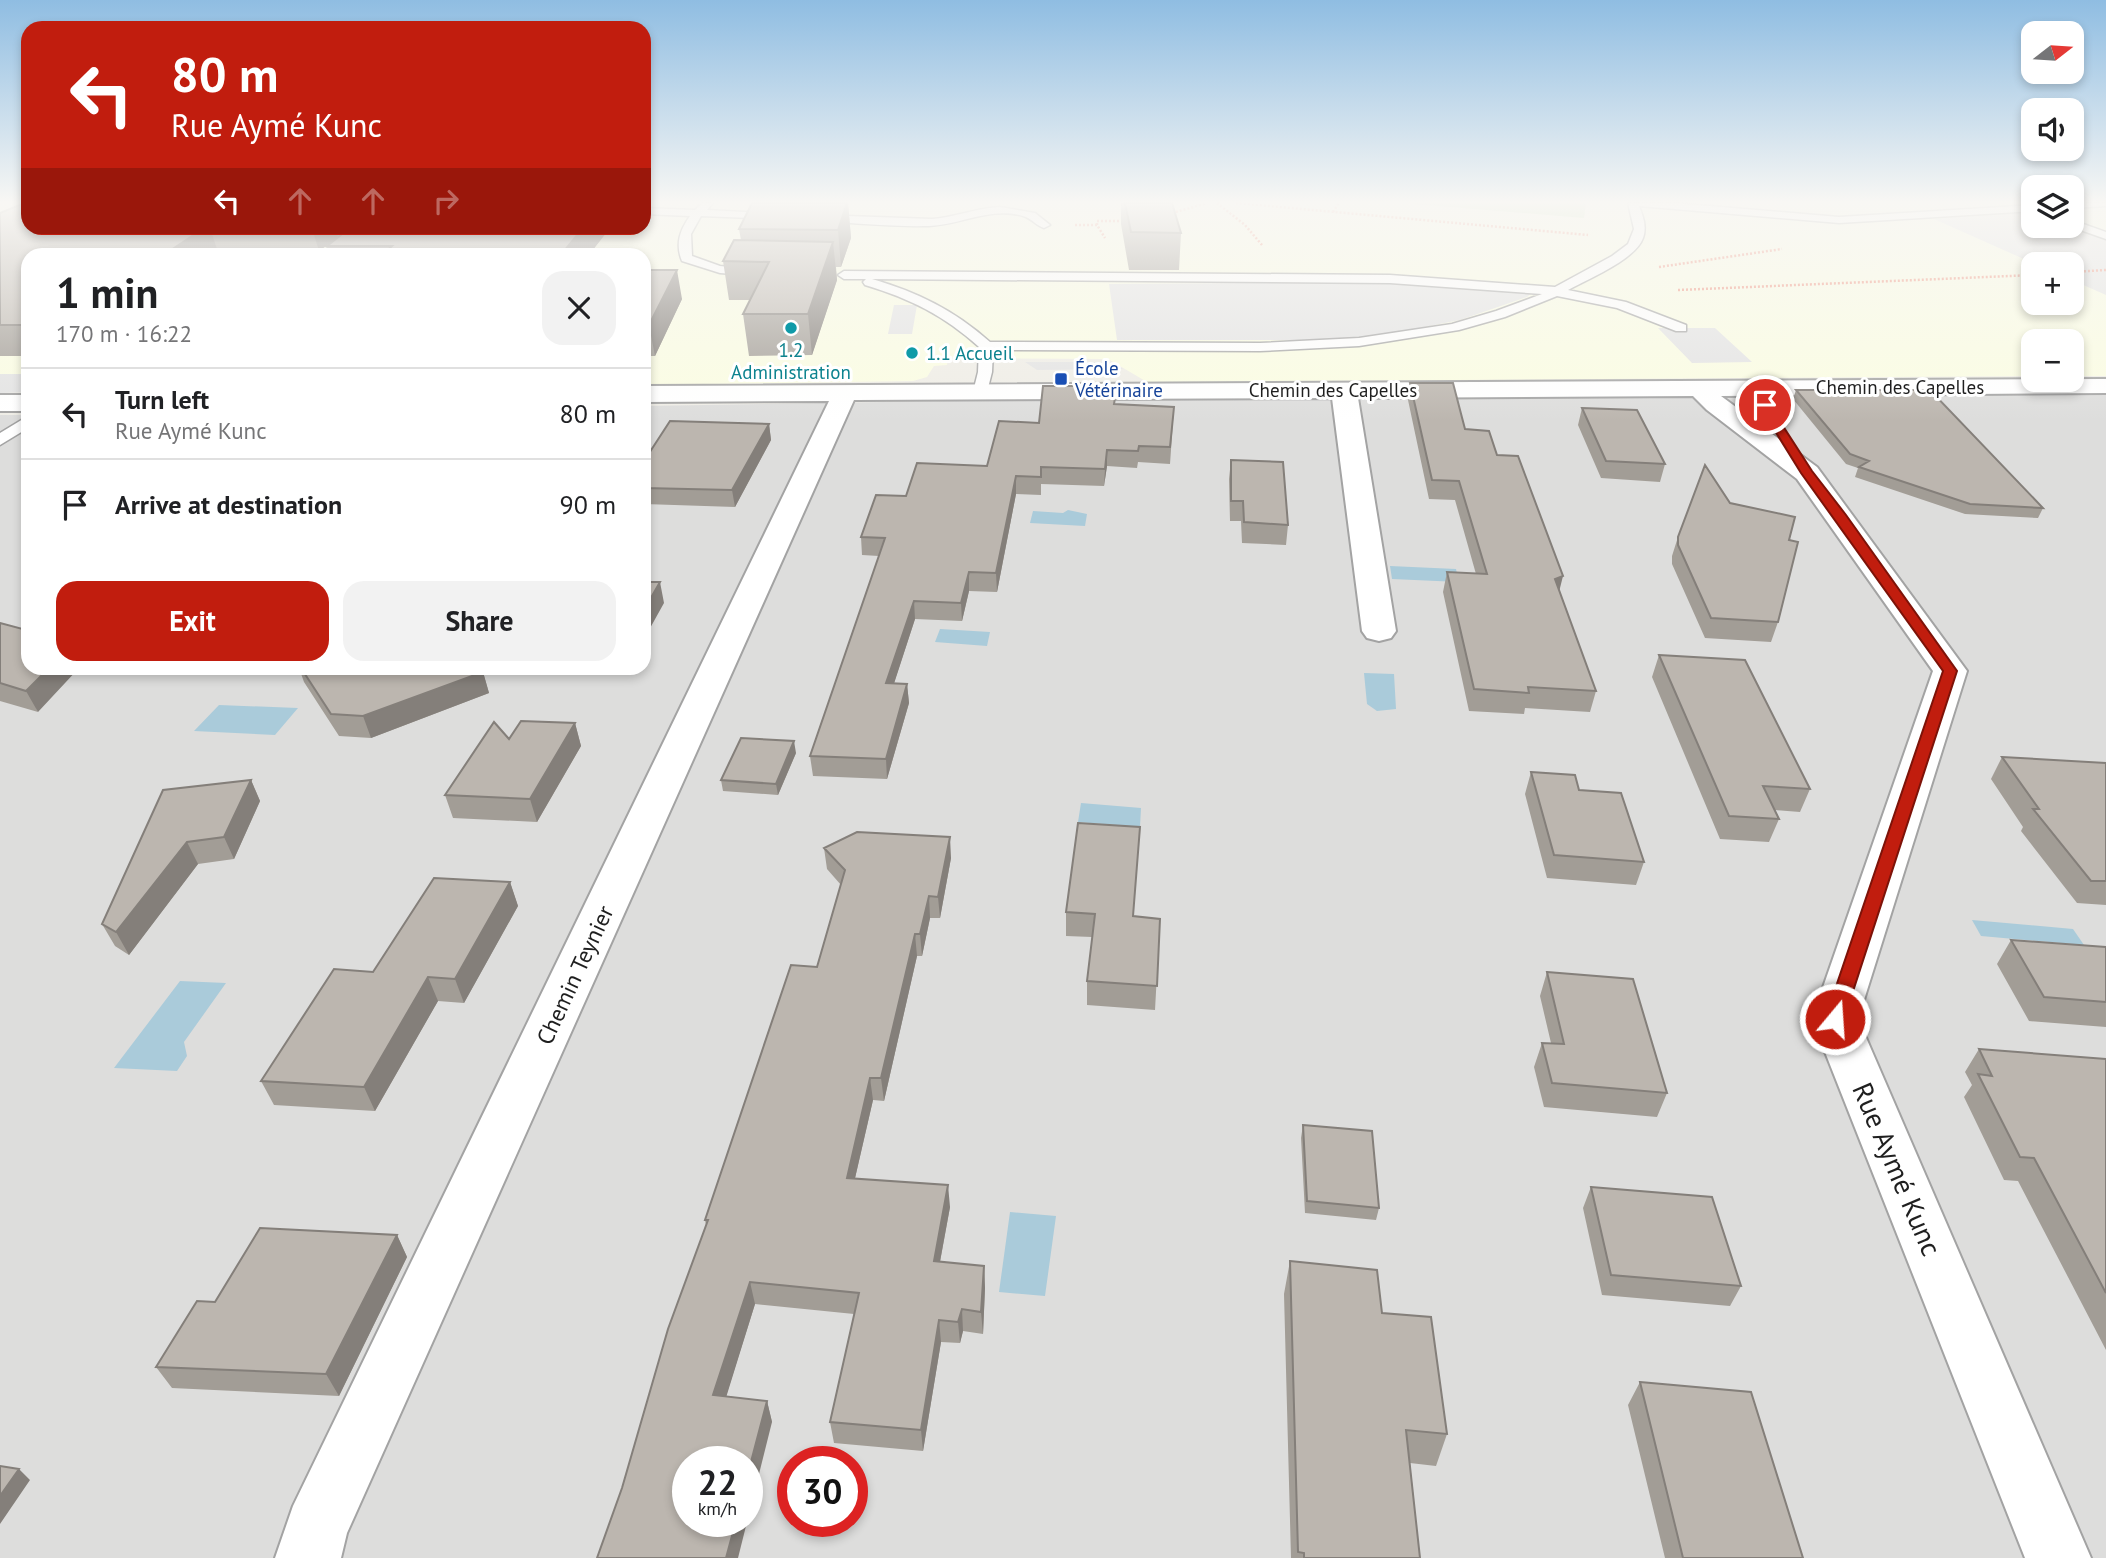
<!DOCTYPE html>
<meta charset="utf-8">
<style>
body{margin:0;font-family:"PT Sans",sans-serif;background:#f2f2f2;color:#202124;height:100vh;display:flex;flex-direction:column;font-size:26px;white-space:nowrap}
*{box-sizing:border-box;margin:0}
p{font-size:23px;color:#757577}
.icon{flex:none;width:38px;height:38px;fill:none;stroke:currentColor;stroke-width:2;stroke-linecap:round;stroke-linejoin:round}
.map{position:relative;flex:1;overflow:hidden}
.side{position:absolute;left:21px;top:248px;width:630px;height:427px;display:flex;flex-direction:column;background:#fff;border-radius:21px;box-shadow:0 4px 10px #0003}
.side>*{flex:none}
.hud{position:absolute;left:21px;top:21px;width:630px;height:214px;border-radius:21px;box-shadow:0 4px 10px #0003;background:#c11d0e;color:#fff;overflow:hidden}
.needle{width:46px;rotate:73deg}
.buttons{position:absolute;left:2021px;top:21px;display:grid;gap:14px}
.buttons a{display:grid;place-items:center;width:63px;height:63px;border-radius:14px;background:#fff;box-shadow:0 4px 10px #0003;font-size:35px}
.speed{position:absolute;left:672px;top:1446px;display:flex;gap:14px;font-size:35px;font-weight:700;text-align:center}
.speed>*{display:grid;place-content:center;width:91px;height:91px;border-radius:50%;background:#fff;box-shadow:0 4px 10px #0003;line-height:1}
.speed small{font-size:18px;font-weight:400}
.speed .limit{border:10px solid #d22;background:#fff;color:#111}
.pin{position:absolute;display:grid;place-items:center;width:60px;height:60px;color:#fff;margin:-30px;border:4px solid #fff;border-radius:50%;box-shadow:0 2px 7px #0007}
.me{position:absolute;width:77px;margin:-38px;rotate:18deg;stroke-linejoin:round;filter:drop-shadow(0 0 5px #0008)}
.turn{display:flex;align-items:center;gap:24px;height:147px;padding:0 35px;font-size:32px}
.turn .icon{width:91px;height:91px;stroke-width:2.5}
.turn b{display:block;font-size:49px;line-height:60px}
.lanes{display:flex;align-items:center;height:66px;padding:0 35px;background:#0003;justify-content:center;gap:35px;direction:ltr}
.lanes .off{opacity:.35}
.round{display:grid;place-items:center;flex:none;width:74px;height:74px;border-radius:21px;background:#f2f2f2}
.head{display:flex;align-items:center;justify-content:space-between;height:119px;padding:0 35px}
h1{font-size:42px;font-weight:700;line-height:52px}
.primary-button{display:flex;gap:14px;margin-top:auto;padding:14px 35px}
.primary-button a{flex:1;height:80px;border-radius:21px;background:#c11d0e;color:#fff;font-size:28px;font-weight:700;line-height:80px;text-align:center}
.primary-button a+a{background:#f2f2f2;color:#202124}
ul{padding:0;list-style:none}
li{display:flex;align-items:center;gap:21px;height:91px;padding:0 35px;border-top:2px solid #e0e0e0}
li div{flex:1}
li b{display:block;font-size:26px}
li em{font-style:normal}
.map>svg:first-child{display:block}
.residential{fill:#dddddc;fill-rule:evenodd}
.education{fill:#fbfde2;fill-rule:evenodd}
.grass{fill:#c6e6b0}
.parking{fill:#e3e3e3}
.water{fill:#aacbda}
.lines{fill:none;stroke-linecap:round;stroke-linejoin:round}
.lane-casing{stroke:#a3a3a3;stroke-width:3}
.street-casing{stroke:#a3a3a3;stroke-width:4}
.path{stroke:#f08d77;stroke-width:2.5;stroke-dasharray:2 2;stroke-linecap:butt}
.lane{fill:#fff;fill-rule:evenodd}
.street{fill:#fff;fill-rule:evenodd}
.wall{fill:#a29d96}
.shaded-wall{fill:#847f7a}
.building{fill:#bcb6af;stroke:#847f7a;stroke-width:2}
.route{fill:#c11d0e;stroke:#7d1309;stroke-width:2}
.culture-dot{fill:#0f9aa8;stroke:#fff;stroke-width:2.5}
.transit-dot{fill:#1a4fb4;stroke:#fff;stroke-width:2.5}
.labels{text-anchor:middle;stroke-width:6;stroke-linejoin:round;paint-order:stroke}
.far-culture-label{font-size:19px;fill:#0d838f;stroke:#fff}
.far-transit-label{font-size:19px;fill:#164399;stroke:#fff;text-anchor:start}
.far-street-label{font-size:19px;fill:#1f1f1f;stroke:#fff}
.street-label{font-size:23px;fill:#1f1f1f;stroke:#fff}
.near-street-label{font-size:28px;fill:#1f1f1f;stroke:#fff}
</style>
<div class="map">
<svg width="2106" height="1558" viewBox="0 0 2106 1558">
<rect width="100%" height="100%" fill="#efede6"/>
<path class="residential" d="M2106 382V1558H0V415H28V668H644V406ZM688 1461H747V1521H688ZM793 1461H852V1521H793Z"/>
<path class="education" d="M0 203H28V228H644V203H2033L2034 226H2072V203H2106V376H2072V341H2034L2033 376 1147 382 1108 359 948 358 947 365 934 366 927 377 913 381 644 385V256H28V374H0ZM2034 264H2072V303H2034Z"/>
<path class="grass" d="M1402 203H1586L1584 218Z"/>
<path class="parking" d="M2018 213 2033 214 2034 226H2069L2106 240V295L2072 280V264H2035L1934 219Z
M1388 282 1533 292 1527 297 1460 320 1379 336 1318 340H1117L1109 284Z
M894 305H917L912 334H888Z
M1658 328H1715L1752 362 1692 363Z
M1025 362H1109L1123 369 1037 370Z
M0 374H28V392L0 393Z"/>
<path class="water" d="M1068 510 1087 514 1085 526 1030 523 1033 511 1063 513Z
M1390 566 1456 569 1459 582 1392 579Z
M940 629 990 632 987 646 935 642Z
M1364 673 1394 674 1396 709 1377 711 1367 704Z
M219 705 298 708 275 735 194 731Z
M1081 803 1141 808 1140 827 1078 822Z
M1972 920 2073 929 2084 945 1981 936Z
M180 981 226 983 184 1042 187 1056 177 1071 114 1068Z
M1010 1212 1056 1216 1045 1296 999 1292Z"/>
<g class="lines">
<defs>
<path id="lane" d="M702 203H713L707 210 781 214V218L777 219 701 216 691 234 692 256 720 266 759 270V276L720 273 682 261C675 244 680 230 690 216L644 214V208L695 210Z
M1628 203H1674L1839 217 2034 205V211L1839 223 1639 206C1643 216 1647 227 1643 238 1635 260 1588 279 1568 290L1626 302 1686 325V331H1676L1617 308 1557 296 1505 317 1459 330 1359 346 1260 351 993 350 992 372 987 392 980 396 973 392 978 372 979 347C945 316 909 298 865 285L863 282 866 279H844L838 275 844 271 1390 275 1555 287 1612 256 1628 244 1634 229ZM872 279 1390 283 1542 294 1496 311 1452 324 1359 338 1260 343 990 342C954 310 917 292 872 279Z
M2072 203H2106V206L2072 208Z
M1000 207 1035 213 1050 225 1044 228C1037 226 1033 220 1026 217 993 205 961 225 929 226 892 227 856 223 819 221L813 218 819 215 932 219C956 217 976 208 1000 207Z
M2072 220 2106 232V239L2069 226H2072Z
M356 228H369L332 256H317Z
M28 416V428L0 445V433Z"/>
<path id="street" d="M2106 379V393L1721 396 1817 467 1967 671 1858 1019 2091 1558H2025L1812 1019 1933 671 1797 479 1707 410 1693 396 1358 398 1396 631 1391 638 1379 641 1367 638 1362 631 1332 398 854 400 347 1533 341 1558H275L293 1506 829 401 644 402V386Z
M0 395H28V411H0Z"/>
</defs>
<use href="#lane" class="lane-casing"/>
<use href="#street" class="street-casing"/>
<path class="path" d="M1217 203 1245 225 1262 245
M1236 203 1588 235
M1333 212 1339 203
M1172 213 1207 203
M1075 225H1097L1105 238
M1097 225V221H1124
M1659 267 1782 249
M2072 272 2106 270
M1678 290 2034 275"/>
<use href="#lane" class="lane"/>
<use href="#street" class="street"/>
</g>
<path class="wall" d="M848 203 851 238 841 267H836L837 280 812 355 749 356 743 314 750 300H729L723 261 741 240 739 229Z
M1121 203H1172L1181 233 1179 270H1129L1121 224Z
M0 213 28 228H610L588 256H330L327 246 336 239 319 251 218 252 213 256H28V356H0Z
M644 270 682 299 655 356H644Z
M1410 383 1497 455 1559 590 1596 691 1590 712 1525 708 1524 714 1469 711 1443 592 1447 572 1476 574 1455 500 1429 499 1408 400Z
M1796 390 2043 508 2038 518 1965 514 1855 477 1858 468 1846 464 1793 399Z
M1116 405 1174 407 1170 464 1138 462 1137 468 1107 466 1104 486 1041 484V495L1016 494 997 592 969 591 962 621 915 619 894 683 907 684 909 703 887 779 813 776 810 756 879 556 862 555 861 537 906 496 987 466 1039 423Z
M1582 408 1665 464 1660 482 1601 478 1578 425Z
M769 424 771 440 735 507 644 504V461Z
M1231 460 1288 525 1286 545 1242 543 1241 521H1230L1229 479Z
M1730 503 1789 540 1778 622 1771 642 1705 638 1672 564V556L1678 537Z
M0 623 38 712 0 701Z
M1659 655 1810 789 1800 812 1775 810 1779 819 1769 842 1720 839 1652 677Z
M299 668H446L447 670 483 672 489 693 371 738 339 736 304 682Z
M575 723 581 746 537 822 453 818 445 795 509 739Z
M796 753 778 795 723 791 721 780Z
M2002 757 2106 763V905L2077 903 2021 831 2023 827 1991 779Z
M1531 772 1579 790 1644 862 1636 885 1547 878 1525 794Z
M251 780 260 801 234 859 198 864 129 955 115 946 102 924Z
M1140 827 1133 916 1160 919 1155 1010 1087 1005V981L1092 937 1066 936V912Z
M824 848 951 858 940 918H930L922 956H917L884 1101 873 1100 855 1178 950 1207 940 1262 984 1266 985 1288 983 1334 963 1331 960 1343 941 1342 923 1451 834 1443 830 1422 854 1314 755 1304 726 1396 767 1401 772 1422 622 1488 706 1225 705 1220 817 967 841 885 827 869Z
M510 882 518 906 464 1003 438 1001 375 1111 274 1105 261 1081 373 972Z
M2011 940 2106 947V1027L2029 1021 1997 964Z
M1547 972 1667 1093 1657 1117 1544 1107 1534 1067 1542 1043H1551L1540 996Z
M1979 1049 2106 1059V1350L2018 1181 2004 1180 1964 1097 1972 1085 1965 1072Z
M1303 1125 1379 1208 1376 1220 1305 1213 1301 1138Z
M1591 1187 1741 1286 1730 1306 1602 1295 1583 1208Z
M397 1235 407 1257 339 1396 172 1388 156 1367Z
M1290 1261 1382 1313 1447 1434 1436 1466 1410 1463 1420 1558H1291L1284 1294Z
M1640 1382 1803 1558H1665L1628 1405Z"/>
<path class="shaded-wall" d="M848 203 851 238 841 267 838 230Z
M204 228H210L218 252 213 256H162Z
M312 228H335L338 237 319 251Z
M583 228H610L588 256H560Z
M833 242 837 280 812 355 808 314Z
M677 270 682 299 655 356 649 325Z
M769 424 771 440 735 507 732 490Z
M1107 450V466L1104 486 1105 469Z
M1016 476V494L997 592 996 573Z
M969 572V591L962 621 961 603Z
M1563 576 1558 596 1555 579Z
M660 582 664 603 644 639V610Z
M914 601 915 619 888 702 886 683Z
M49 668H79L38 712 26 691Z
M483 672 489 693 371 738 363 716Z
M907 684 909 703 887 779 886 759Z
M575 723 581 746 537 822 530 799Z
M794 741 796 753 778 795 776 784Z
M251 780 260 801 234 859 224 837Z
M950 837 951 858 940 918 938 897Z
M187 842 198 864 129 955 116 932Z
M510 882 518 906 464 1003 455 979Z
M929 896 930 918 922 956 920 934Z
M915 934 917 956 884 1101 881 1078Z
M428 977 438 1001 375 1111 364 1087Z
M870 1078 873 1100 850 1200 847 1178Z
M948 1185 950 1207 936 1283 934 1261Z
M397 1235 407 1257 339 1396 326 1374Z
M984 1266 985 1288 983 1334 981 1312Z
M750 1282 755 1304 720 1417 713 1395Z
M962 1309 963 1331 960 1343 958 1322Z
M939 1320 941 1342 923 1451 921 1430Z
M767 1401 772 1422 738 1558H726L736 1521H747V1477Z
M19 1469 30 1480 0 1524V1496Z"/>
<path class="building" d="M24 203H28V228H204L162 256H28V325H0V213Z
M752 203H847L838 230 739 229Z
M1125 203H1172L1181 233 1131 232Z
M350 228H583L560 256H381L392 246H327Z
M734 240 833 242 808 314H743L769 262 723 261Z
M644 270H677L649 325H644Z
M1410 383H1453L1465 429 1489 431 1497 455 1518 456 1563 576 1555 579 1596 691 1528 687 1529 693 1474 689 1447 572 1487 574 1459 481 1432 480Z
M1043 386H1117L1114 404 1174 407 1170 447 1139 446 1138 451 1107 450 1105 469 1041 467V477L1016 476 996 573 969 572 961 603 914 601 886 683 907 684 886 759 810 756 885 538 861 537 876 495 906 496 917 463 987 466 999 421 1039 423Z
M1796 390H1930L2043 508 1970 504 1859 467 1869 461 1850 454Z
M1582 408 1637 410 1665 464 1606 461Z
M670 421 769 424 732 490 644 488V461Z
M1231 460 1283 462 1288 525 1244 522 1243 501H1231Z
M1705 465 1730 503 1795 517 1789 540 1798 542 1778 622 1711 618 1678 545V537Z
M644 582H660L644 610Z
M0 623 26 630 28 628V668H49L26 691 0 683Z
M1659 655 1745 660 1810 789 1763 786 1779 819 1729 816Z
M301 668H446L447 670 483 672 363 716 331 714Z
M521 721 575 723 530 799 445 795 494 722 509 739Z
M741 738 794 741 776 784 721 780Z
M2002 757 2106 763V881H2091L2033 809H2039Z
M1531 772 1575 775 1579 790 1621 793 1644 862 1554 855Z
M251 780 224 837 187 842 116 932 102 924 163 790Z
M1078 823 1140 827 1133 916 1160 919 1157 986 1087 981 1095 914 1066 912Z
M857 832 950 837 938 897 929 896 920 934H915L881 1078H870L847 1178 948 1185 934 1261 984 1266 981 1312 962 1309 958 1322 939 1320 921 1430 830 1422 859 1293 750 1282 713 1395 767 1401 747 1477V1461H688V1521H736L726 1558H597L622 1488 668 1329 708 1220H705L791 965 817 967 845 870 824 848Z
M434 878 510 882 455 979 428 977 364 1087 261 1081 334 969 373 972Z
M2011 940 2106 947V1002L2044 997Z
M1547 972 1633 979 1667 1093 1552 1083 1542 1043 1564 1044Z
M1979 1049 2106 1059V1293L2034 1158 2020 1157 1978 1074 1992 1076Z
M1303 1125 1372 1131 1379 1208 1307 1201Z
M1591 1187 1712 1197 1741 1286 1611 1275Z
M260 1228 397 1235 326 1374 156 1367 197 1301 215 1302Z
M1290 1261 1377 1270 1382 1313 1431 1317 1447 1434 1406 1430 1420 1558H1304V1553L1298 1552Z
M1640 1382 1751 1392 1803 1558H1683Z
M0 1466 19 1469 0 1496Z"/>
<linearGradient id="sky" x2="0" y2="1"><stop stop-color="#8fbde2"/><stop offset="0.48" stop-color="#f8f7f4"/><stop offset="1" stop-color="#f8f7f4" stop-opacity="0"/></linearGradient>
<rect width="2106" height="421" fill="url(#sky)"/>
<path class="route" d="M1761 403H1768L1812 471 1846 515 1957 671 1844 1019 1842 1024 1835 1026 1828 1024 1825 1019 1943 671 1801 473 1759 405Z"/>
<g class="culture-dot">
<circle cx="791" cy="328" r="7"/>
<circle cx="912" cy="353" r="7"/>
</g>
<rect class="transit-dot" x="1054" y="372" width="14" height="14" rx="3.5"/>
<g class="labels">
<g class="far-culture-label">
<text x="791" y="357">1.2<tspan x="791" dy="22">Administration</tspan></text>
<text x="926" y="360" text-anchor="start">1.1 Accueil</text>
</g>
<g class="far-transit-label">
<text x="1075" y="375">École<tspan x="1075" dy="22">Vétérinaire</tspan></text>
</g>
<g class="far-street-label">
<text x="1900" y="394">Chemin des Capelles</text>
<text x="1333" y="397">Chemin des Capelles</text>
</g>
<g class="street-label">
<text transform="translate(575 975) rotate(-65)" y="8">Chemin Teynier</text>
</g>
<g class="near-street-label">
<text transform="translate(1897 1169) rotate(67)" y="10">Rue Aymé Kunc</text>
</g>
</g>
</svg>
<div class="buttons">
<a><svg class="needle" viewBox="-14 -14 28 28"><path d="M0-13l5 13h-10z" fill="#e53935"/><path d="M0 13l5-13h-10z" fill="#757577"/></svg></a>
<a><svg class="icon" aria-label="sound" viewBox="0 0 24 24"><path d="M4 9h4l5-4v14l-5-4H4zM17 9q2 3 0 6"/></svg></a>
<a><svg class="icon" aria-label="layers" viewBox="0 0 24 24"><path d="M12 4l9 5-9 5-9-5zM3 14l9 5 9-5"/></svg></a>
<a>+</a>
<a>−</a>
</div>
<div class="speed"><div>22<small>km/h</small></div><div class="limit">30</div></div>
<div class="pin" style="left:1765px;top:405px;background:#d93025"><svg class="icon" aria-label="arrive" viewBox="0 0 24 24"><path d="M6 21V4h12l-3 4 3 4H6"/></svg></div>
<svg class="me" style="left:1835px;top:1019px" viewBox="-20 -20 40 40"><circle r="17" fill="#c11d0e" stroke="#fff" stroke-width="3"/><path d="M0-11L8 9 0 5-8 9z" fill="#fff"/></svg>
<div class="hud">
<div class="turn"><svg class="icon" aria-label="left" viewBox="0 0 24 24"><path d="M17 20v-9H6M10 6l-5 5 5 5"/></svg><div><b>80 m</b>Rue Aymé Kunc</div></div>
<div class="lanes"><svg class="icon" aria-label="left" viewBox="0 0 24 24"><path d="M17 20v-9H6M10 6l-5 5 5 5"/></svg><svg class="icon off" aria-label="ahead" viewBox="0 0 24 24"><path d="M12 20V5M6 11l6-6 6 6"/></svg><svg class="icon off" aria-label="ahead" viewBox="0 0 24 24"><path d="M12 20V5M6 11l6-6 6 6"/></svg><svg class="icon off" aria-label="right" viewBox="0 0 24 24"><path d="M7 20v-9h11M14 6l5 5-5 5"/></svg></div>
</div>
<section class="side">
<div class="head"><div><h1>1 min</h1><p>170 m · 16:22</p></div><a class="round"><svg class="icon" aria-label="close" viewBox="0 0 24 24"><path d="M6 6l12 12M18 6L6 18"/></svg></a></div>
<ul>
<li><svg class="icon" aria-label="left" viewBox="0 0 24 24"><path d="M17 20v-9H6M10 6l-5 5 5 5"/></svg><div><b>Turn left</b><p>Rue Aymé Kunc</p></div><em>80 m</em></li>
<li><svg class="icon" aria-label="arrive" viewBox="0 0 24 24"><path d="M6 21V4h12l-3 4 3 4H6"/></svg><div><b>Arrive at destination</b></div><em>90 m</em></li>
</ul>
<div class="primary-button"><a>Exit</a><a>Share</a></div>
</section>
</div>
